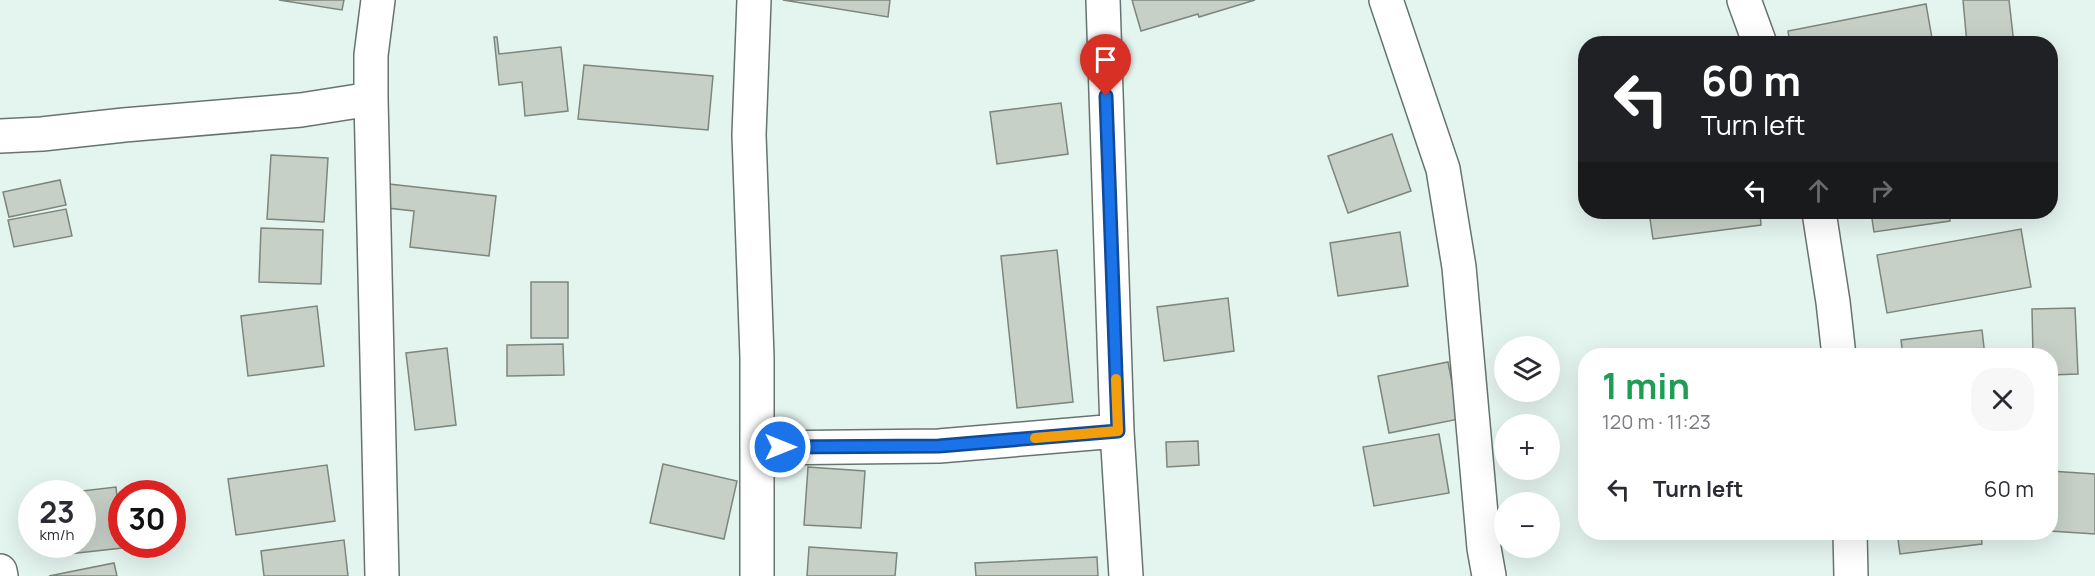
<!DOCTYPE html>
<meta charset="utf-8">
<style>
body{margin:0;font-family:Manrope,sans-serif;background:#f7f7f7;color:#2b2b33;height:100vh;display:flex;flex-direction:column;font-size:22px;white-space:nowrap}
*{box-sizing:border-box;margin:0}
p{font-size:20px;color:#7c7c81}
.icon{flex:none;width:33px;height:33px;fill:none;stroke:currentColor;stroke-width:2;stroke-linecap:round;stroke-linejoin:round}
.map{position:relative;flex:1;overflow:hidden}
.panel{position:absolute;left:1578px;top:348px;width:480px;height:192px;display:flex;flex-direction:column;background:#fff;border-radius:24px;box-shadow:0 6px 24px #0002}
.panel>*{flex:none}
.hud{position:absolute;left:1578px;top:36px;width:480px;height:183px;border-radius:24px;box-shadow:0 6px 24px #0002;background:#202124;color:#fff;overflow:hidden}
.controls{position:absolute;left:1494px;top:336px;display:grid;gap:12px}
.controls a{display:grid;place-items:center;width:66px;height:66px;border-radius:50%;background:#fff;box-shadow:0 6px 24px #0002;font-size:30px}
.speed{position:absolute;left:18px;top:480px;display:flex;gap:12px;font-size:30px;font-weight:700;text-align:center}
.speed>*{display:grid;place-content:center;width:78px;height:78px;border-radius:50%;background:#fff;box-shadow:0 6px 24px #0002;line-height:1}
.speed small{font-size:15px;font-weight:400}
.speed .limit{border:9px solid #d22;background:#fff;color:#111}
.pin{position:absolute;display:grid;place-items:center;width:51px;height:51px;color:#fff;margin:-62px -26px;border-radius:50% 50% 50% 0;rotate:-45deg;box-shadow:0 0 6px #0007}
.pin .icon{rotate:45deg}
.me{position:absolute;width:66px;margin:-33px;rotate:90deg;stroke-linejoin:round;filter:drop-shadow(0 0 4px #0008)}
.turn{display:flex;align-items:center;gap:21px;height:126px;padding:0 24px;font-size:27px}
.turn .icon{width:78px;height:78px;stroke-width:2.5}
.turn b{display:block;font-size:42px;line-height:51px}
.lanes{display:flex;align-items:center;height:57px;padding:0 24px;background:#0003;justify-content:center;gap:30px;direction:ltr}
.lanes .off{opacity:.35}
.round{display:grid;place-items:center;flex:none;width:63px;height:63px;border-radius:24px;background:#f7f7f7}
.headline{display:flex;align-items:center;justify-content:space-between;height:102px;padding:0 24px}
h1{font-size:36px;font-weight:700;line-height:45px;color:#1e9e55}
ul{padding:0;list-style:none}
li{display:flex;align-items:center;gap:18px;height:78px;padding:0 24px}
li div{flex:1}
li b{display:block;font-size:22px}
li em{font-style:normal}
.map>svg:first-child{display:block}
.building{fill:#c6d0c7;stroke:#7c867d;stroke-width:1.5}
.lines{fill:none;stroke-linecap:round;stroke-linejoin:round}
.minor-casing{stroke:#667470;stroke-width:36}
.minor{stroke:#fff;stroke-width:33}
.route-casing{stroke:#114b97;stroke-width:15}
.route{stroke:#1a73e8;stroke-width:10}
.slow{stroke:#f59e0b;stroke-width:10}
</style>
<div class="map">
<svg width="2095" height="576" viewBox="0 0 2095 576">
<rect width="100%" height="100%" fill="#e4f4ef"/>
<path class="building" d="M279 0H344L342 10Z
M783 0H890L888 17Z
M1132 0H1255L1199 17 1198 14 1141 31Z
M1963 0H2009L2014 44H1967Z
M1926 4 1933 44H1790L1788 31Z
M494 37H497L499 54 561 47 568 111 525 116 522 82 499 85Z
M584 65 713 76 708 130 578 119Z
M1061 103 1068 154 997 164 990 112Z
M1392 134 1411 191 1348 213 1328 156Z
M271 155 328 158 324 222 267 219Z
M60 180 66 205 9 217 3 192Z
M389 184 496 196 489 256 410 247 414 211 387 208Z
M66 209 72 236 14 247 8 220Z
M1649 212H1760L1761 225 1653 239Z
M1871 212H1949L1950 221 1874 232Z
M261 228 323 230 321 284 259 282Z
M2021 229 2031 287 1887 313 1877 255Z
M1400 232 1408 286 1338 296 1330 243Z
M1057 250 1073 402 1017 408 1001 256Z
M531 282H568V338H531Z
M1228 298 1234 351 1164 361 1157 307Z
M317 306 324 366 248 376 241 316Z
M2075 308 2078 374 2050 375V356H2033L2032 309Z
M1982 330 1985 356H1903L1901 340Z
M563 344 564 375 507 376V345Z
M447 348 456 425 415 430 406 353Z
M1448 362 1459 419 1389 433 1378 376Z
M1439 434 1449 493 1374 506 1363 447Z
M1198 441 1199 465 1167 467 1166 442Z
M663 464 737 481 724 539 650 523Z
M327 465 335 521 236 535 228 479Z
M808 467 865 471 861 528 804 525Z
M2050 471 2095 474V534L2050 531Z
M116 487 122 548 51 556 49 544H82V494H56Z
M1897 532H1981L1982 544 1900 554Z
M344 540 348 576H264L261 551Z
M809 547 897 553 895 576H807Z
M1097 557 1098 576H976L975 563Z
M114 563 117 576H49Z"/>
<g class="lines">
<defs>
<path id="minor" d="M378 0 371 55V99L382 576
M754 0 749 135 757 357V576
M1103 0 1117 431 1126 576
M1386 0 1443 169 1459 267 1484 548 1489 576
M1744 0 1760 44
M0 136 42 134 124 125 301 110 371 99
M1819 212 1833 302 1839 356
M758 448 939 446 1117 431
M1850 532 1851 576
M0 571 1 576"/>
</defs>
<use href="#minor" class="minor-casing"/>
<use href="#minor" class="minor"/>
</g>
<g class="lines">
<defs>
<path id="route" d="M780 447 939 446 1118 431 1106 96"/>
</defs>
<use href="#route" class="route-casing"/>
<use href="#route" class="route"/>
<path class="slow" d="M1035 438 1118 431 1116 379"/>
</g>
</svg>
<div class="controls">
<a><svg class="icon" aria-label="layers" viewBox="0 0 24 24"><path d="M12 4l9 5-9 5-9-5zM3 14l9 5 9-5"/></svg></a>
<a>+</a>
<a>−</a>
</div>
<div class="speed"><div>23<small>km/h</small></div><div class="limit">30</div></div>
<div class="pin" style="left:1106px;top:96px;background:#d93025"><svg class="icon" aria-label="arrive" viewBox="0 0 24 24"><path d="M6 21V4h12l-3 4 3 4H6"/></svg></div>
<svg class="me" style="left:780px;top:447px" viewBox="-20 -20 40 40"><circle r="17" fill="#1a73e8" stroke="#fff" stroke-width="3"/><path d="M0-11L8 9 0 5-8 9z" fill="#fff"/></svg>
<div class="hud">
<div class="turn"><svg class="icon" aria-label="left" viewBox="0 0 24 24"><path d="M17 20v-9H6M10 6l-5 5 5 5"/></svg><div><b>60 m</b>Turn left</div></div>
<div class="lanes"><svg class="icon" aria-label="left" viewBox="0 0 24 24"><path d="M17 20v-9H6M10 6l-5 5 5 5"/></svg><svg class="icon off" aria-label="ahead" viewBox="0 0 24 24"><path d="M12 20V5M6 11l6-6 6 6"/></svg><svg class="icon off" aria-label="right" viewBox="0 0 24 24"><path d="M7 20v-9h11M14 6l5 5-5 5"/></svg></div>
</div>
<section class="panel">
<div class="headline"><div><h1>1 min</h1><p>120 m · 11:23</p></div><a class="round"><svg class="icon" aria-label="close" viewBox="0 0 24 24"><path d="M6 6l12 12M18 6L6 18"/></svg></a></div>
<ul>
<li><svg class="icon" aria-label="left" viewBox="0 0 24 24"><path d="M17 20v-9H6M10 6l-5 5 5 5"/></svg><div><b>Turn left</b></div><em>60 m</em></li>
</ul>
</section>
</div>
